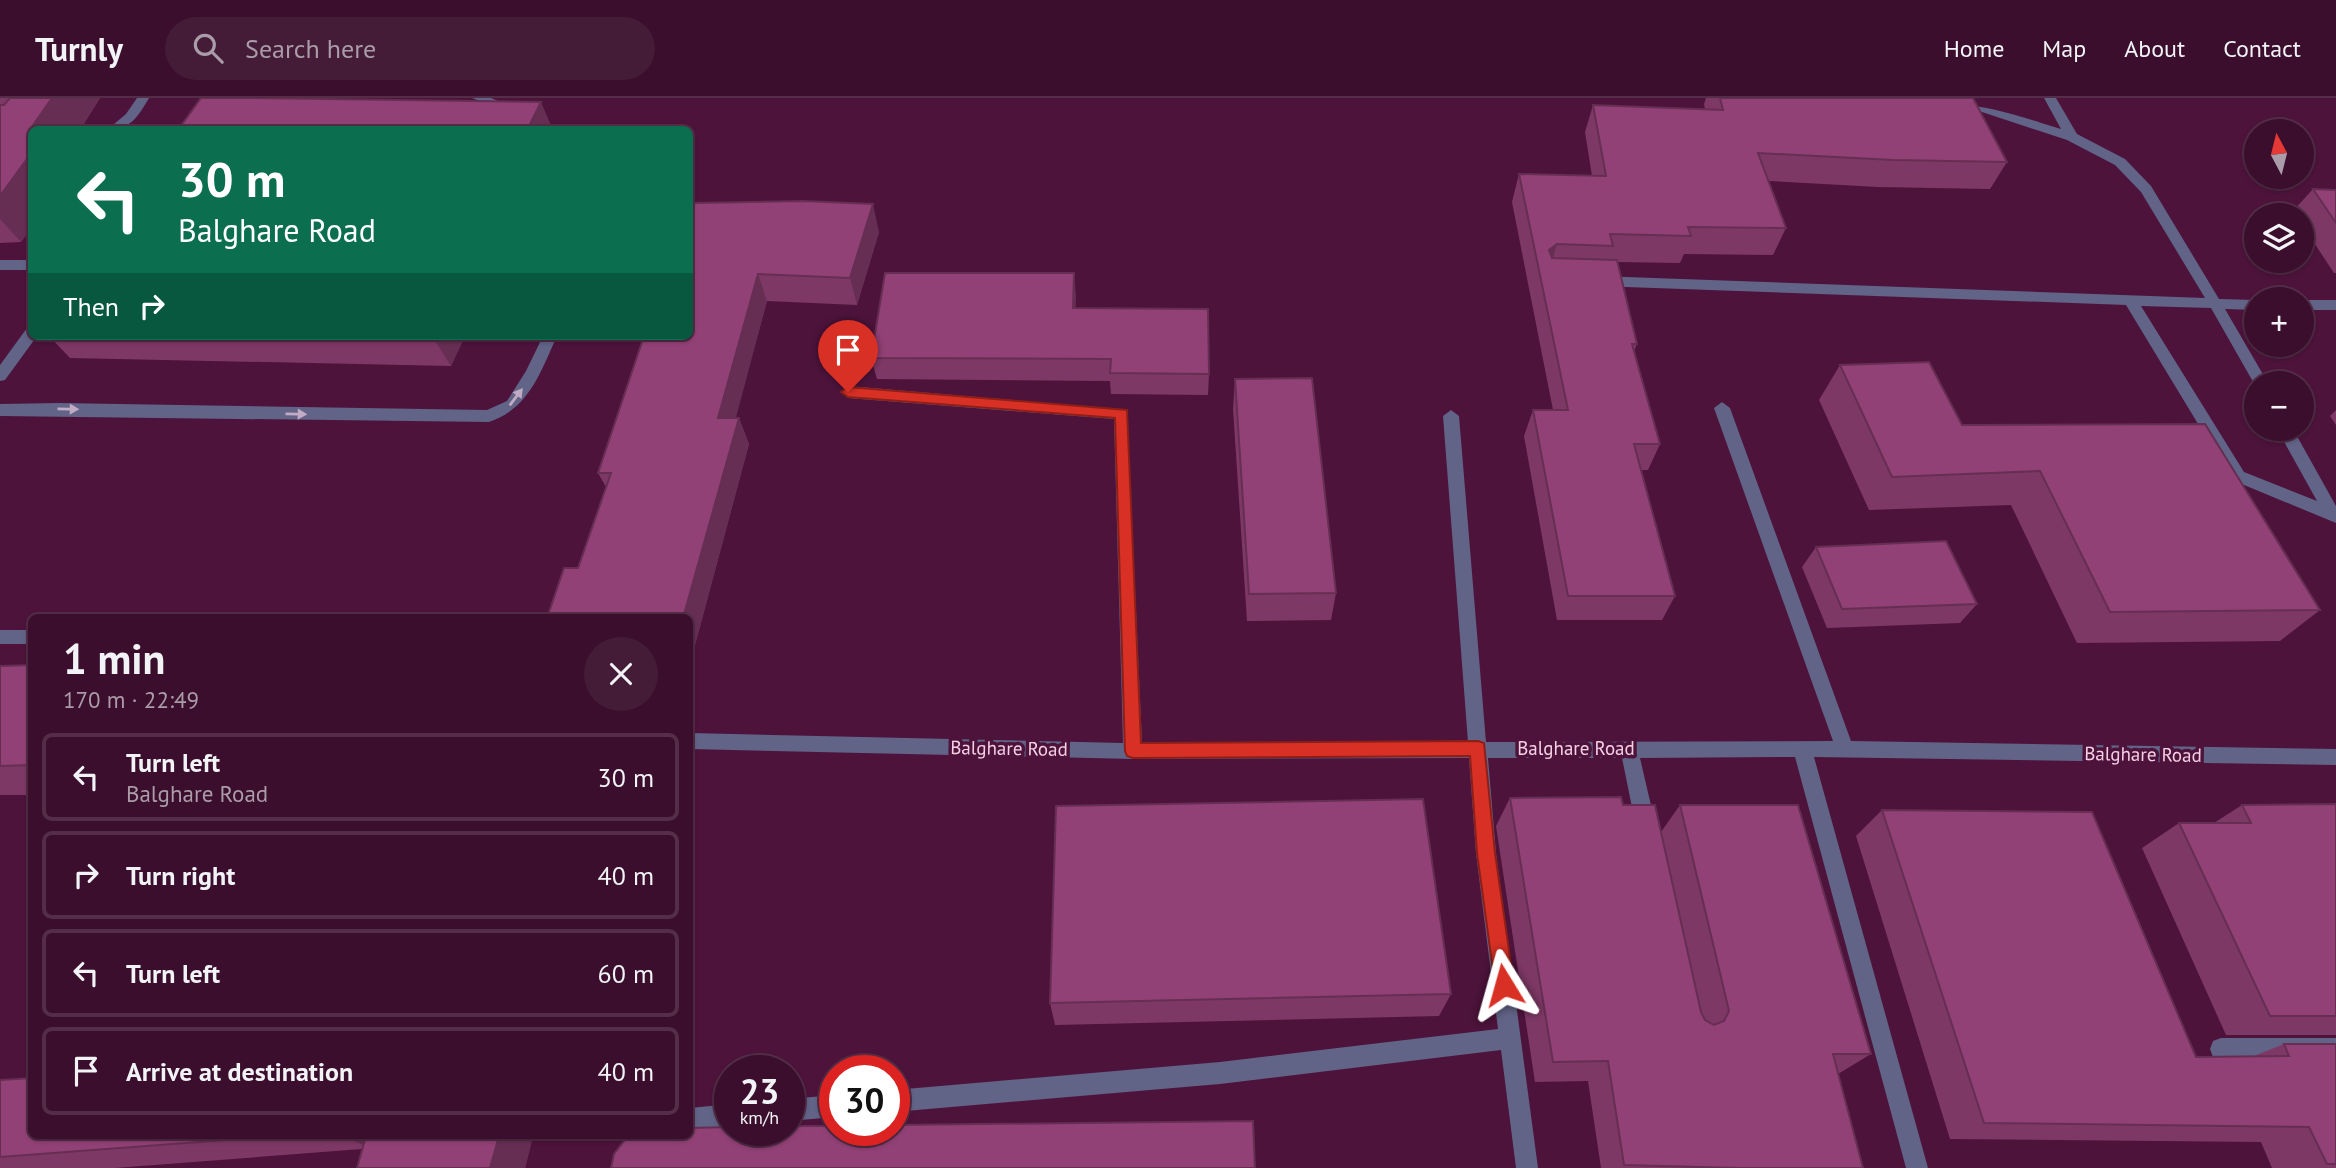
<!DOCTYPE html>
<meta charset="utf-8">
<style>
body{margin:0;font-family:"PT Sans",sans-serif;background:#451c38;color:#f1f3f6;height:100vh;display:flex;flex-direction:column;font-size:26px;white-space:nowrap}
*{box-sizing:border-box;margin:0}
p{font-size:23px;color:#ab9ca9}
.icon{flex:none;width:38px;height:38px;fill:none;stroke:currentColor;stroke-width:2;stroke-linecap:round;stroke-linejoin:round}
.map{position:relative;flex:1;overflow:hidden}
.panel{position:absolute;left:28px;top:516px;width:665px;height:525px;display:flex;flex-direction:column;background:#3a0e2c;border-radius:10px;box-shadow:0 2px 5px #0004,0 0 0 2px #542e48}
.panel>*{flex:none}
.top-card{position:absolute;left:28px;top:28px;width:665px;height:214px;border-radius:10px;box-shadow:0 2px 5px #0004,0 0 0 2px #542e48;background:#0b6e4f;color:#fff;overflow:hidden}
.needle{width:46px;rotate:353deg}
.buttons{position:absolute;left:2244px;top:21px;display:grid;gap:14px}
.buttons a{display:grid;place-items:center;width:70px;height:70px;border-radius:50%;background:#3a0e2c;box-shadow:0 2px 5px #0004,0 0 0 2px #542e48;font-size:35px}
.speed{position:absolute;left:714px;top:957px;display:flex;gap:14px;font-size:35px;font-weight:700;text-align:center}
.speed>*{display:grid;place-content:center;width:91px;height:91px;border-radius:50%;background:#3a0e2c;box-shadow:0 2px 5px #0004,0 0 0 2px #542e48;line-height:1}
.speed small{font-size:18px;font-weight:400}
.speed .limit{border:10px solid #d22;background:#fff;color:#111}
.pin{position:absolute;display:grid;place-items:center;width:60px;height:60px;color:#fff;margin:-72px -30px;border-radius:50% 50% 50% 0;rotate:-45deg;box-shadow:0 0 7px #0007}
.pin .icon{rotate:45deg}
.me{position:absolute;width:77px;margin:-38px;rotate:352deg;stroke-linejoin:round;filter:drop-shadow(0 0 5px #0008)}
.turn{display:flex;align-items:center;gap:24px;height:147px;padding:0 35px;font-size:32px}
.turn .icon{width:91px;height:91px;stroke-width:2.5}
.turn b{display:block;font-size:49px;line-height:60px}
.then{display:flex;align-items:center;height:66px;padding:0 35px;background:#0003;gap:14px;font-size:26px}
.round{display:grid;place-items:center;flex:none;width:74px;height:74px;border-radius:37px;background:#451c38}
.headline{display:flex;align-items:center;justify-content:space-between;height:119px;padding:0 35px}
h1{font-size:42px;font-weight:700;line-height:52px}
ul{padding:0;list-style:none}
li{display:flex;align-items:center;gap:21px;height:88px;margin:0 14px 10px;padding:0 21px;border:4px solid #542e48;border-radius:10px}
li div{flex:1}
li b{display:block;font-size:26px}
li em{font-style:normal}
header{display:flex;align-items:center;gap:42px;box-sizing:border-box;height:98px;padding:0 35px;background:#3a0e2c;border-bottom:2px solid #542e48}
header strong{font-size:33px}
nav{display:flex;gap:38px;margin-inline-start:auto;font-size:24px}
.search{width:490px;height:63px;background:#451c38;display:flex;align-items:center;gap:18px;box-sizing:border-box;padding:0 24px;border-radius:38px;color:#ab9ca9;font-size:26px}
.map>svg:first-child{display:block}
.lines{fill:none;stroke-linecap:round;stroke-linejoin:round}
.minor{fill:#616387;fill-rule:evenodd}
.wall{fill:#7e3865}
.shaded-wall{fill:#662e53}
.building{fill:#924176;stroke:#662e53;stroke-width:2}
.oneway{fill:#c1aac4}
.route{fill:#d93025;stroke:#8d1f18;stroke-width:2}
.labels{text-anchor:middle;stroke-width:7;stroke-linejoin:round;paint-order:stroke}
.street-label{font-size:19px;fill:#f5d0e5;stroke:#4d133b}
</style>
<header>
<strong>Turnly</strong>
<div class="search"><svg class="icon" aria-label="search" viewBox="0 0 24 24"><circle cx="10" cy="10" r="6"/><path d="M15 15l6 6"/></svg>Search here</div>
<nav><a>Home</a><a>Map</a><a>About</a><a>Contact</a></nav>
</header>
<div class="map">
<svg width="2336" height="1070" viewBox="0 0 2336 1070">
<rect width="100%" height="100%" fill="#4d133b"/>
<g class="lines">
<path class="minor" d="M137 0H149C138 19 130 32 107 32L126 16Z
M472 0H491L515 10 509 14Z
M2044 0H2056L2077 36 2125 61 2151 88 2219 201 2256 202V212L2225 211 2268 285H2256V289L2211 210 2141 208 2244 374 2317 403 2277 331H2293L2336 408V425L2232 382 2126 207 1598 188 1591 183 1598 178 2205 200 2141 94 2115 67 2067 42 1979 13H1956L1950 9C1969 0 2038 24 2061 31Z
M529 24 574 28 580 32 524 31V25Z
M0 162H32V172H0Z
M2301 202H2336V212H2301Z
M32 229V238H37L5 282 0 283V267L27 230Z
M543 238H557C541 273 529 311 489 324L0 318V306L59 305 487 312 507 303 526 273Z
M848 288 1127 312 1142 645 1468 644 1443 318 1451 312 1459 318 1486 644 1833 643 1714 310 1722 304 1730 310 1851 643 2336 651V667L1814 659 1928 1070H1906L1795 659 1640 660 1656 729 1653 735 1646 738 1639 735 1636 729 1622 660H1488L1496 755 1538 1070H1516L1501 952 1220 986 894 1014V992L1220 964 1498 931 1476 755 1469 660 1133 661 690 651V635L1123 645 1114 321 848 300 840 294Z
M0 532H32V546H0Z
M2221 940H2336V962H2221L2213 959 2210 951 2213 943Z
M835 997V1019L789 1023V1001Z
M730 1006V1028L690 1032V1010Z"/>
</g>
<path class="wall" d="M0 0H100L80 32H32V129L21 144 0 145Z
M1706 0H1973L2007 64 1990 91 1878 89 1769 83 1786 130 1773 157 1684 156 1680 165 1617 164 1637 246 1634 253 1660 346 1648 372H1641L1675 498 1662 522H1557L1524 338 1533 312H1553L1512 104 1519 76 1592 78 1585 34 1593 7 1705 11 1704 6Z
M2313 91 2336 92V175H2334L2301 125V117H2296L2293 113Z
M690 118 879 134 857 207 767 203 735 320H739L749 346 691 562H690V520L606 389 598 375 690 238Z
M1076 197 1075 210 1209 276 1208 297 1111 296 1110 283 877 281 871 260Z
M49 238H465L451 268 70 260Z
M1840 267 1962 327 2320 512 2280 543 2077 545 2011 407 1869 412 1819 302Z
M1235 281 1336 495 1331 522 1247 523 1233 311Z
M2336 312V327L2330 318Z
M1816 449 1977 506 1960 525 1827 530 1802 469Z
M32 567V697H0V568Z
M1510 700 1623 707 1661 734 1680 707 1871 956 1838 976 1863 1070H1601L1588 983 1535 984 1496 728Z
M2336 706V937H2226L2142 750 2179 725H2214L2242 707Z
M1882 712 2196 959 2254 958 2284 946H2336V1070H2272L2261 1044 1950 1041 1856 738Z
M1451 896 1439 918 1055 927 1050 905Z
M0 982 32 1038H533L525 1070H357L362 1051 115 1070H0Z"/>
<path class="shaded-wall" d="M52 0H100L80 32H32V36L29 33Z
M541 4 553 32H527Z
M32 54V129L21 144 0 121V98Z
M873 106 879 134 857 207 850 180Z
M1557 146 1549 173V152Z
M1074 175 1076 197 1075 231 1073 210Z
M758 176 767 203 729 346 718 320Z
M432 238H465L451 268Z
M739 320 749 346 691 562 690 559V520H683Z
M342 1038H375L370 1050Z
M499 1038H533L525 1070H490Z"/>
<path class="building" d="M10 0H52L29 33H32V54L0 98V7H4Z
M201 0H252L541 4 527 32H178Z
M1720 0H1973L2007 64 1893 62 1758 55 1786 130 1688 129 1691 138 1610 136 1613 148 1557 146 1549 152 1552 160 1617 162 1637 246H1632L1660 346H1634L1675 498H1568L1533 312H1568L1519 76 1606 78 1593 7 1723 12Z
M2313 91 2336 92V125Z
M803 103 873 106 850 180 758 176 718 320H739L683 520H547L564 470H578L611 375H598L644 238H690V118L694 105Z
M885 175H1074L1073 210 1208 211 1209 276 1110 275 1111 261 871 260Z
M1929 264 1962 327 2205 326 2320 512 2110 514 2040 373 1892 379 1840 267Z
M1312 280 1336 495 1249 496 1235 281Z
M1946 443 1977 506 1842 511 1816 449Z
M32 567V667L0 668V568Z
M1621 699 1623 707H1655L1701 914 1705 922 1714 927 1724 923 1729 913 1680 707H1798L1871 956H1833L1863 1070H1739L1624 1067 1608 963 1553 964 1510 700Z
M1423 701 1451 896 1050 905 1056 708Z
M2336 706V918H2270L2179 725H2251L2242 707Z
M1882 712 2092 714 2196 959 2289 958 2284 946H2336V1066H2327L2309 1029 1984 1025Z
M32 980V1038H279L0 1059V982Z
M1253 1023 1255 1070H611L614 1056 628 1038H690V1030L730 1029V1032H789V1028H835V1032H894V1027Z
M366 1038H499L490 1070H357Z"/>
<defs><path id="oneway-solid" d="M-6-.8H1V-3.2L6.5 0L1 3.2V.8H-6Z" transform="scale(1.75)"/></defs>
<g class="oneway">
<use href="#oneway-solid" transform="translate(516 299) rotate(-53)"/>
<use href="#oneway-solid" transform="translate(68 311) rotate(1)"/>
<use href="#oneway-solid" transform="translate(296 316) rotate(1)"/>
</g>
<path class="route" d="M848 289 1127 312 1141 645 1478 643 1484 645 1495 755 1514 887 1511 894 1504 897 1498 894 1495 887 1477 755 1470 658 1133 660 1127 658 1125 653 1115 320 848 299 841 294Z"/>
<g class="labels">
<g class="street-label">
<text transform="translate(1009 650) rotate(1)" y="7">Balghare Road</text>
<text x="1576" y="657">Balghare Road</text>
<text transform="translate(2143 656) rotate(1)" y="7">Balghare Road</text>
</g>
</g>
</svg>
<div class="buttons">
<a><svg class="needle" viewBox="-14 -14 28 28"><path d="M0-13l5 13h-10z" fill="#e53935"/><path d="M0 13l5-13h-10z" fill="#ab9ca9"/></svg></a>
<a><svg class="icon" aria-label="layers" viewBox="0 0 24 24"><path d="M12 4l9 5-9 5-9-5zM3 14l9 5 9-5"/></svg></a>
<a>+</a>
<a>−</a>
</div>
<div class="speed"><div>23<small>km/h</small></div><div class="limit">30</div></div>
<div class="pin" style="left:848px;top:294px;background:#d93025"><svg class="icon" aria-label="arrive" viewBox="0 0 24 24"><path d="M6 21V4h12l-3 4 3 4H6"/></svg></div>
<svg class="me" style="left:1504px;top:887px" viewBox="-20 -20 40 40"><path d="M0-17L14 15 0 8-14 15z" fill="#d93025" stroke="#fff" stroke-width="4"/></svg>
<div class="top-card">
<div class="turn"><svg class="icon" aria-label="left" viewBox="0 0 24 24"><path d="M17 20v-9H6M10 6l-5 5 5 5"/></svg><div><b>30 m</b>Balghare Road</div></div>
<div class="then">Then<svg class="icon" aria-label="right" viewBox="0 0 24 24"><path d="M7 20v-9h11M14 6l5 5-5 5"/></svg></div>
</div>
<section class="panel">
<div class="headline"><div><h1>1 min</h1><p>170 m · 22:49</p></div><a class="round"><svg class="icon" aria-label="close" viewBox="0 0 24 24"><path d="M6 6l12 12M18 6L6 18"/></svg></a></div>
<ul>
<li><svg class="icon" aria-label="left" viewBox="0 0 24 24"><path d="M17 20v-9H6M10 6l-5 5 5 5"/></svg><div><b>Turn left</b><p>Balghare Road</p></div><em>30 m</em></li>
<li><svg class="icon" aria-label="right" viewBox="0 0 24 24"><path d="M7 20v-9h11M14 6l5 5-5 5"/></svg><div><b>Turn right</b></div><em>40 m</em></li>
<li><svg class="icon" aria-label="left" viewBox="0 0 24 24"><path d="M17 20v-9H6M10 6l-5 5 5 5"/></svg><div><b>Turn left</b></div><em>60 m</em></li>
<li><svg class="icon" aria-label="arrive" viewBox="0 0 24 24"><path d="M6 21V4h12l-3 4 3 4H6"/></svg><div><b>Arrive at destination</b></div><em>40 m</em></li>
</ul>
</section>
</div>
